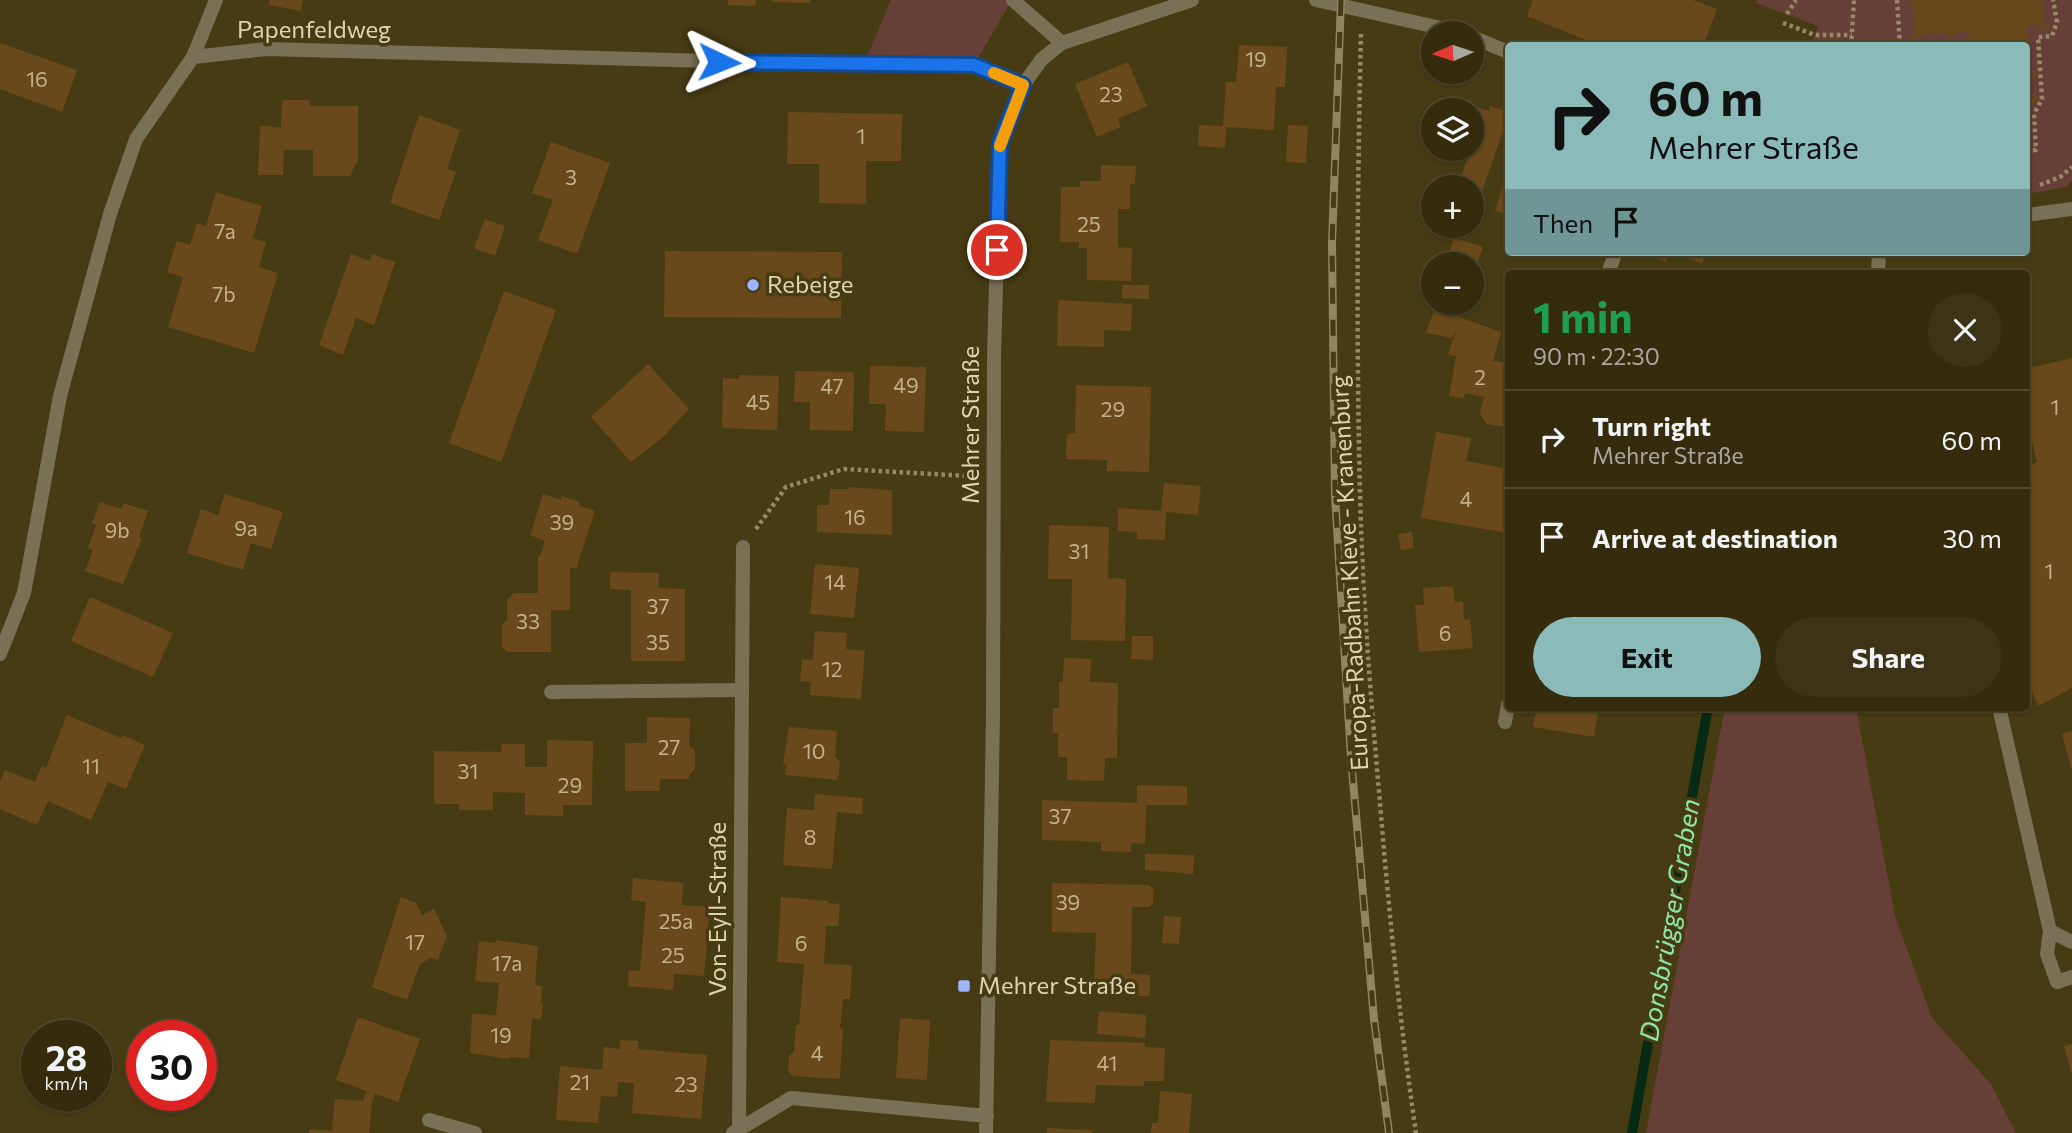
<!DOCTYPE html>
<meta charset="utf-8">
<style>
body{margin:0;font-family:Commissioner,sans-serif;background:#3d3417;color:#f1f3f6;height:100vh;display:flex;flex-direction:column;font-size:26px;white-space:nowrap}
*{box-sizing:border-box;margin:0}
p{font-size:23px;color:#aaa79e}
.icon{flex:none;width:38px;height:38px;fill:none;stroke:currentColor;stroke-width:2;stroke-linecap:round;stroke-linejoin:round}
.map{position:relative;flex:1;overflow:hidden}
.details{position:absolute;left:1505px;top:270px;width:525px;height:441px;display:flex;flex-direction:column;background:#352c0e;border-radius:7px;box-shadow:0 2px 5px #0004,0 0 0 2px #4f482e}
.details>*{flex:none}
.guide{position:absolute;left:1505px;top:42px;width:525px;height:214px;border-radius:7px;box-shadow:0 2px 5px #0004,0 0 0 2px #4f482e;background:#8bbbb9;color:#111;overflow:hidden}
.needle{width:46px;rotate:267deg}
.controls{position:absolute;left:1421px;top:21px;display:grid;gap:14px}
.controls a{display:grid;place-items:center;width:63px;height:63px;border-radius:50%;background:#352c0e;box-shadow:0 2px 5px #0004,0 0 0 2px #4f482e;font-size:35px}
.speed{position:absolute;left:21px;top:1020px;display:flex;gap:14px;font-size:35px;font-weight:700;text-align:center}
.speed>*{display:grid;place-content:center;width:91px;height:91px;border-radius:50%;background:#352c0e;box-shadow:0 2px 5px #0004,0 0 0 2px #4f482e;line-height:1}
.speed small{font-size:18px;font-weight:400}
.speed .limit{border:10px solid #d22;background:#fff;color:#111}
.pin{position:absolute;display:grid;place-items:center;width:60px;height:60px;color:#fff;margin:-30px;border:4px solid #fff;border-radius:50%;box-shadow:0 2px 7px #0007}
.me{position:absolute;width:77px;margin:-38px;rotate:92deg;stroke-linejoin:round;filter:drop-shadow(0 0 5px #0008)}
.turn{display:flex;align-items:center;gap:24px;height:147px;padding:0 28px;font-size:32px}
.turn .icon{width:91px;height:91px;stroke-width:2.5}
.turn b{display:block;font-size:49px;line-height:60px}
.then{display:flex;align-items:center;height:66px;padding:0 28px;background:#0003;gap:14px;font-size:26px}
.round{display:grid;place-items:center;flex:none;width:74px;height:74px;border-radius:37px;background:#3d3417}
.overview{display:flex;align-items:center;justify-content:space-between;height:119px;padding:0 28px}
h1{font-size:42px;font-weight:700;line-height:52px;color:#1e9e55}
.cta{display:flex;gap:14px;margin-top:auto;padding:14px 28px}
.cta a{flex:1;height:80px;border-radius:42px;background:#8bbbb9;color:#111;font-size:28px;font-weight:700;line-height:80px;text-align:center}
.cta a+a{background:#3d3417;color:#f1f3f6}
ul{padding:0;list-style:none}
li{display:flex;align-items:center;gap:21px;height:98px;padding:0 28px;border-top:2px solid #4f482e}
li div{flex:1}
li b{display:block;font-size:26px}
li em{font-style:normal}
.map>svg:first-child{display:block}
.green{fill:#663f36}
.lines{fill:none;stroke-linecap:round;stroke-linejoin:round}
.stream{stroke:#072a15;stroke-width:10}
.building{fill:#69491b}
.path{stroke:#958a64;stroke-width:4.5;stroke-dasharray:3.5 3.5;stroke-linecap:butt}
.service{stroke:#797155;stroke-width:14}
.minor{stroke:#797155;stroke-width:14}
.rail-casing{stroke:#90855f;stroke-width:8}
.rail{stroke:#473b13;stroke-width:5;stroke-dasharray:16;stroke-linecap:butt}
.route-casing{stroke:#114b97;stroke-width:18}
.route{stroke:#1a73e8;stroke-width:12}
.slow{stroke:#f59e0b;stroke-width:12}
.poi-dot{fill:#a0b3fd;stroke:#473b13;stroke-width:2.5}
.labels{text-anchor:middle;stroke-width:7;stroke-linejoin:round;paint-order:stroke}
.number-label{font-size:21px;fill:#c2b18b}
.street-label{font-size:24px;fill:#dfd4b0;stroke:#473b13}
.poi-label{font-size:24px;fill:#dfd4b0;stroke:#473b13;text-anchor:start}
.water-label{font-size:26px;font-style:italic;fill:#8de8a9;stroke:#473b13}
</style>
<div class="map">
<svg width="2072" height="1133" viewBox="0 0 2072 1133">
<rect width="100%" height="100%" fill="#473b13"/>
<path class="green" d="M891 0H1012L974 65 864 64Z
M1757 0H2072V180L2066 187 2027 194 2026 46 1811 45 1818 26 1756 3Z
M1725 707H1856L1895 916 1932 1018 1991 1084 2016 1133H1646Z"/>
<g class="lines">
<path class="stream" d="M1632 1133 1708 707"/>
</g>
<path class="building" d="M270 0H303L301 11 269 5Z
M728 0H756L755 6 728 5Z
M772 0H810V3L772 2Z
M1533 0H1693L1717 9 1703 46H1601L1527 16Z
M1912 0H2042L2043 22 2050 27 2047 31 2040 25 2026 26 2028 46H1970L1968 31 1955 32 1950 38 1947 35 1949 32 1918 35 1912 41 1909 38 1915 32Z
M0 43 77 70 62 112 0 89Z
M1239 45 1287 47 1285 87H1276L1274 130 1226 127 1225 148 1198 146 1199 125 1223 126 1226 82H1236Z
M2026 55H2028L2030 73H2035V77H2030L2031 98H2037V102L2032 103 2031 109 2026 110Z
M1128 62 1147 106 1118 119 1121 127 1097 137 1075 84Z
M282 100H310V106H358V163H356L350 176H313V150H284L283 175H258L260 126 281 127Z
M1467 104 1489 111 1490 106 1506 111 1505 116 1508 117 1481 194 1472 192V187H1458L1468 157 1451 151 1452 149H1472V110H1465Z
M788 112 902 114 901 161H866V204L819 203V164H787Z
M419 115 460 130 447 169 456 172 439 220 390 203Z
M1288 125 1308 126 1306 163 1286 162Z
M551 142 610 163 577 254 538 240 553 200 532 193Z
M1101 165 1136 166 1135 184H1130V209H1118V247L1132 248 1131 281 1087 280V248H1079V242H1060L1061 187H1080V181H1101Z
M1508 170V215L1495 211Z
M216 192 262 206 253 238 266 242 259 267 278 273 254 353 168 327 183 277 167 272 177 241 190 245 197 223 206 226Z
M485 219 505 226 495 256 474 248Z
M1454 238 1483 247 1472 279V264H1445Z
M665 251 842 252 841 318 664 317Z
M1653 252H1670L1666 262 1651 256Z
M1674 252H1707L1702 264Z
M351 254 370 261 372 254 395 262 374 325 356 318 343 355 319 345Z
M1122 285H1149V299L1122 298Z
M504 291 556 310 501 462 449 443Z
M1058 300 1132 304 1131 331 1104 330V347L1057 346Z
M1437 303H1464L1459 317 1501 332 1493 361 1508 363 1507 427 1487 424 1480 414 1484 397 1465 393 1464 398 1449 396 1456 356 1448 354 1457 328 1452 338 1426 333Z
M2072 358V688L2038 706 2026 677V467L2037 462 2026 415V369Z
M648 364 689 409 662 438 631 462 591 417Z
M870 366 926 367 924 432 885 431 886 404H869Z
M795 371 854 372 853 431 810 430V402H794Z
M739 375 779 376 777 430 722 428 723 378 738 379Z
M1076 385 1151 387 1149 472 1107 471V460L1066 459 1067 434 1075 433Z
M1436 432 1471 438 1466 461 1508 469V533L1421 518Z
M1164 483 1201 486 1198 515 1166 512 1165 540 1137 539V532L1118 531V508L1161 511Z
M849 487 892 490V535L817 532V505H829L830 489H849Z
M225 494 283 512 271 549 251 543 243 570 187 553 201 509 218 515Z
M543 494 561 500 562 496 579 502 578 505 595 511 576 569 570 567V610H551V652H507L502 646V625L507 620V600L514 593H538V556H540L545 541 530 535Z
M100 502 121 509 123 503 148 511 139 537 142 538 123 584 85 571 93 550 88 548 96 525 92 523Z
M1049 525 1109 527 1108 578 1126 579 1125 641 1071 640 1072 579H1048Z
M1412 532 1414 548 1401 550 1398 534Z
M815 564 859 568 854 618 810 614Z
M610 572 659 573 658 588 685 589V661H631V590L610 589Z
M1453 586 1455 602H1463L1464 620 1470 619 1473 648 1419 652 1415 605H1424L1423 588Z
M90 597 173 633 153 677 71 641Z
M815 631 847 633 846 649 865 651 861 699 810 695 811 682 800 681 802 659 813 660Z
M1132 636H1153V660L1131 659Z
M1064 658 1091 659 1090 682 1118 683 1117 758H1105L1104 781 1067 780V757H1058V733H1053V708H1059V682L1063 681Z
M1537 707H1599L1594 737 1533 727Z
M67 715 121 738 122 735 145 745 126 789 108 782 91 820 48 801 37 825 0 809V781L5 770 35 782 42 766 46 768Z
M647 717 690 718 689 745 695 750V769L690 774 689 779H660L659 791H625V743H647Z
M789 727 837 731 835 756 840 762 838 780 785 775 786 764H783Z
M2072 731V768H2071L2062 734Z
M547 740 593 741 592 805H563V816L525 815V793L493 792V810H459V804H434V751L502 752 501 744H525V767H547Z
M1137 785 1187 786V805H1146L1145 844 1131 843V852L1101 851V842L1042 840V800L1137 803Z
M815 794 863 798 862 814 837 812 832 869 783 865 787 808 814 810Z
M1145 854 1194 855 1193 874 1145 870Z
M633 878 683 883 682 905 710 907 704 976 674 974 673 990 628 986 629 970 640 971 646 902 631 900Z
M1052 883 1149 885 1154 890 1153 903 1149 907H1132L1131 974 1150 975V996H1126V988L1094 987 1096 933 1052 932Z
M401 897 416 903 422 915 434 909 447 936 438 960 431 958 420 964 407 1000 372 987Z
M781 897 828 901V903L840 904 838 926H826L824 964 852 965 850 999H843L840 1028 843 1029 840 1079 792 1076 788 1070 789 1056 794 1052 796 1025H799L804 964 777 962Z
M1164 916 1181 917 1179 944 1162 943Z
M496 940 538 946 535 985 542 986 541 1003H543L541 1019 532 1018 529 1058 509 1057V1059L470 1053 472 1014 496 1015 499 983 475 981 479 941 496 943Z
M1099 1011 1146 1015 1145 1038 1097 1034Z
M358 1017 420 1039 398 1102 375 1094 372 1102 369 1133H309V1129L332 1131 335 1099 363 1101 366 1091 336 1080Z
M900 1018 930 1020 927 1080 896 1078Z
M620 1040 638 1041V1049L707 1055 701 1119 632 1113 634 1083 618 1082 617 1097 601 1096 598 1123 556 1120 560 1066 602 1070 604 1047 620 1049Z
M1050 1040 1145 1043V1047L1165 1048 1164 1081H1144V1086L1096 1085 1095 1103 1046 1102Z
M2072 1044V1072H2071L2064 1046Z
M1160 1091 1192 1094 1189 1133H1151L1152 1123H1158Z
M1047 1128 1092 1130V1133H1047Z"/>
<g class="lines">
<path class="path" d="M1897 0 1900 46
M1787 14 1796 0
M1783 23 1815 35H1852
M1361 34C1357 198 1356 363 1361 527 1364 619 1372 711 1380 803 1389 913 1400 1023 1416 1133
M1851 46 1854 0
M1915 46 1955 43 1956 46
M2026 151 2036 150 2034 114 2042 99 2038 37 2052 36 2057 22 2053 0
M2040 185 2060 177 2072 167
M756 529 786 487 844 469 968 476"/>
<path class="service" d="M551 692 742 690"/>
<path class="minor" d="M1013 0 1062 43
M1316 0 1463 33
M1472 37 1508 52
M193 57 216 0
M2026 215 2072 209
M1608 273 1616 252
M1878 273 1879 252
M0 654 24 593 60 396 110 214 136 139 193 57 266 49 746 62 974 65 1023 85
M1999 707 2050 931 2047 954 2057 982 2072 977
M1505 722 1508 705
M2050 931 2072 942
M429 1120 475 1133
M739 1129 743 547
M733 1133 791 1098 987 1116
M986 1133 993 714 994 356 1000 143 1023 85 1042 59 1062 43 1192 0"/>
<defs>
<path id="rail" d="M1341 0 1332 243 1335 495 1351 758 1374 1019 1389 1133"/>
</defs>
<use href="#rail" class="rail-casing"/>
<use href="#rail" class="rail"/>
</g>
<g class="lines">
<defs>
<path id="route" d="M719 62 974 65 1023 85 1000 143 997 250"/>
</defs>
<use href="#route" class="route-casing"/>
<use href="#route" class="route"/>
<path class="slow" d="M994 73 1023 85 1000 146"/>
</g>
<g class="poi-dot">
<circle cx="753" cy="285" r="7"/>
<rect x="957" y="979" width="14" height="14" rx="3.5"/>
</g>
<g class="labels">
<g class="number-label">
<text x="1256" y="67">19</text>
<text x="37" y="87">16</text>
<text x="1111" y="102">23</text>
<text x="861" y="144">1</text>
<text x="571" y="185">3</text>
<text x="1089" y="232">25</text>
<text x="225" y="239">7a</text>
<text x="224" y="302">7b</text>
<text x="1480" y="385">2</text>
<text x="906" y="393">49</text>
<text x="832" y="394">47</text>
<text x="758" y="410">45</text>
<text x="2055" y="415">1</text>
<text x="1113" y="417">29</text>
<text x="1466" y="507">4</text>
<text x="855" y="525">16</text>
<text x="562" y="530">39</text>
<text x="246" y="536">9a</text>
<text x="117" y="538">9b</text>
<text x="1079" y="559">31</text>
<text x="2049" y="579">1</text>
<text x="835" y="590">14</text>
<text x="658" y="614">37</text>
<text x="528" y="629">33</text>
<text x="1445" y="641">6</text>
<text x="658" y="650">35</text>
<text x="832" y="677">12</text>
<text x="669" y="755">27</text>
<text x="814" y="759">10</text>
<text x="91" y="774">11</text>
<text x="468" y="779">31</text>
<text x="570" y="793">29</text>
<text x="1060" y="824">37</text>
<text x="810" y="845">8</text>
<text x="1068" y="910">39</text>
<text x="676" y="929">25a</text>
<text x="415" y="950">17</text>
<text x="801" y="951">6</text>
<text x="673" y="963">25</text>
<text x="507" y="971">17a</text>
<text x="501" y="1043">19</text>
<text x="817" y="1061">4</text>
<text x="1107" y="1071">41</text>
<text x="580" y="1090">21</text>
<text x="686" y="1092">23</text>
</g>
<g class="street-label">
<text x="314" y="38">Papenfeldweg</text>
<text transform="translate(971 425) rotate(-90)" y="8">Mehrer Straße</text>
<text transform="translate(1350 573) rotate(-93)" y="8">Europa-Radbahn Kleve - Kranenburg</text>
<text transform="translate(718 909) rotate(-90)" y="8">Von-Eyll-Straße</text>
</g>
<g class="poi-label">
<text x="767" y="293">Rebeige</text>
<text x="978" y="994">Mehrer Straße</text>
</g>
<g class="water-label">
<text transform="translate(1670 920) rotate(-80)" y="9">Donsbrügger Graben</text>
</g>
</g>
</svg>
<div class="controls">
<a><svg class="needle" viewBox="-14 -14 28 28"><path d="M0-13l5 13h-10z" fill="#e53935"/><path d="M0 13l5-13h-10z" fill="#aaa79e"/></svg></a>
<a><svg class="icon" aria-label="layers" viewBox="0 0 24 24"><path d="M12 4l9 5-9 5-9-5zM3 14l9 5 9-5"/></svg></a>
<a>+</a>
<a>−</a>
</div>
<div class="speed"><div>28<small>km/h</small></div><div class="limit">30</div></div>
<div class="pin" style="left:997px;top:250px;background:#d93025"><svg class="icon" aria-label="arrive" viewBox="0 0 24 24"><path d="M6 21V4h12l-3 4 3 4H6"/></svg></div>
<svg class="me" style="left:719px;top:62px" viewBox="-20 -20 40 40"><path d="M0-17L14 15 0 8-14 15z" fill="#1a73e8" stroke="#fff" stroke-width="4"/></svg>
<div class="guide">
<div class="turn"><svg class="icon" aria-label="right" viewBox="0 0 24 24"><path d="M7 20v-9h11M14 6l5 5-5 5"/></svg><div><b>60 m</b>Mehrer Straße</div></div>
<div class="then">Then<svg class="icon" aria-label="arrive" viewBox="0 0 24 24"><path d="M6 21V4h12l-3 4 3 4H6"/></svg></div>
</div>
<section class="details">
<div class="overview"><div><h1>1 min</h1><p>90 m · 22:30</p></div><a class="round"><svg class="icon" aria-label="close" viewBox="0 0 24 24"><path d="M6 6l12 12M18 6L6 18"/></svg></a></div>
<ul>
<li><svg class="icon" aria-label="right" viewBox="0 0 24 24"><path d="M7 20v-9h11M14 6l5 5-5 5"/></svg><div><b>Turn right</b><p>Mehrer Straße</p></div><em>60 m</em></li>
<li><svg class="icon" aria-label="arrive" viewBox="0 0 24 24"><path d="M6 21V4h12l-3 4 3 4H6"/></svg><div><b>Arrive at destination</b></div><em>30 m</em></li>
</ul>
<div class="cta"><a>Exit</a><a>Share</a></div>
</section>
</div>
